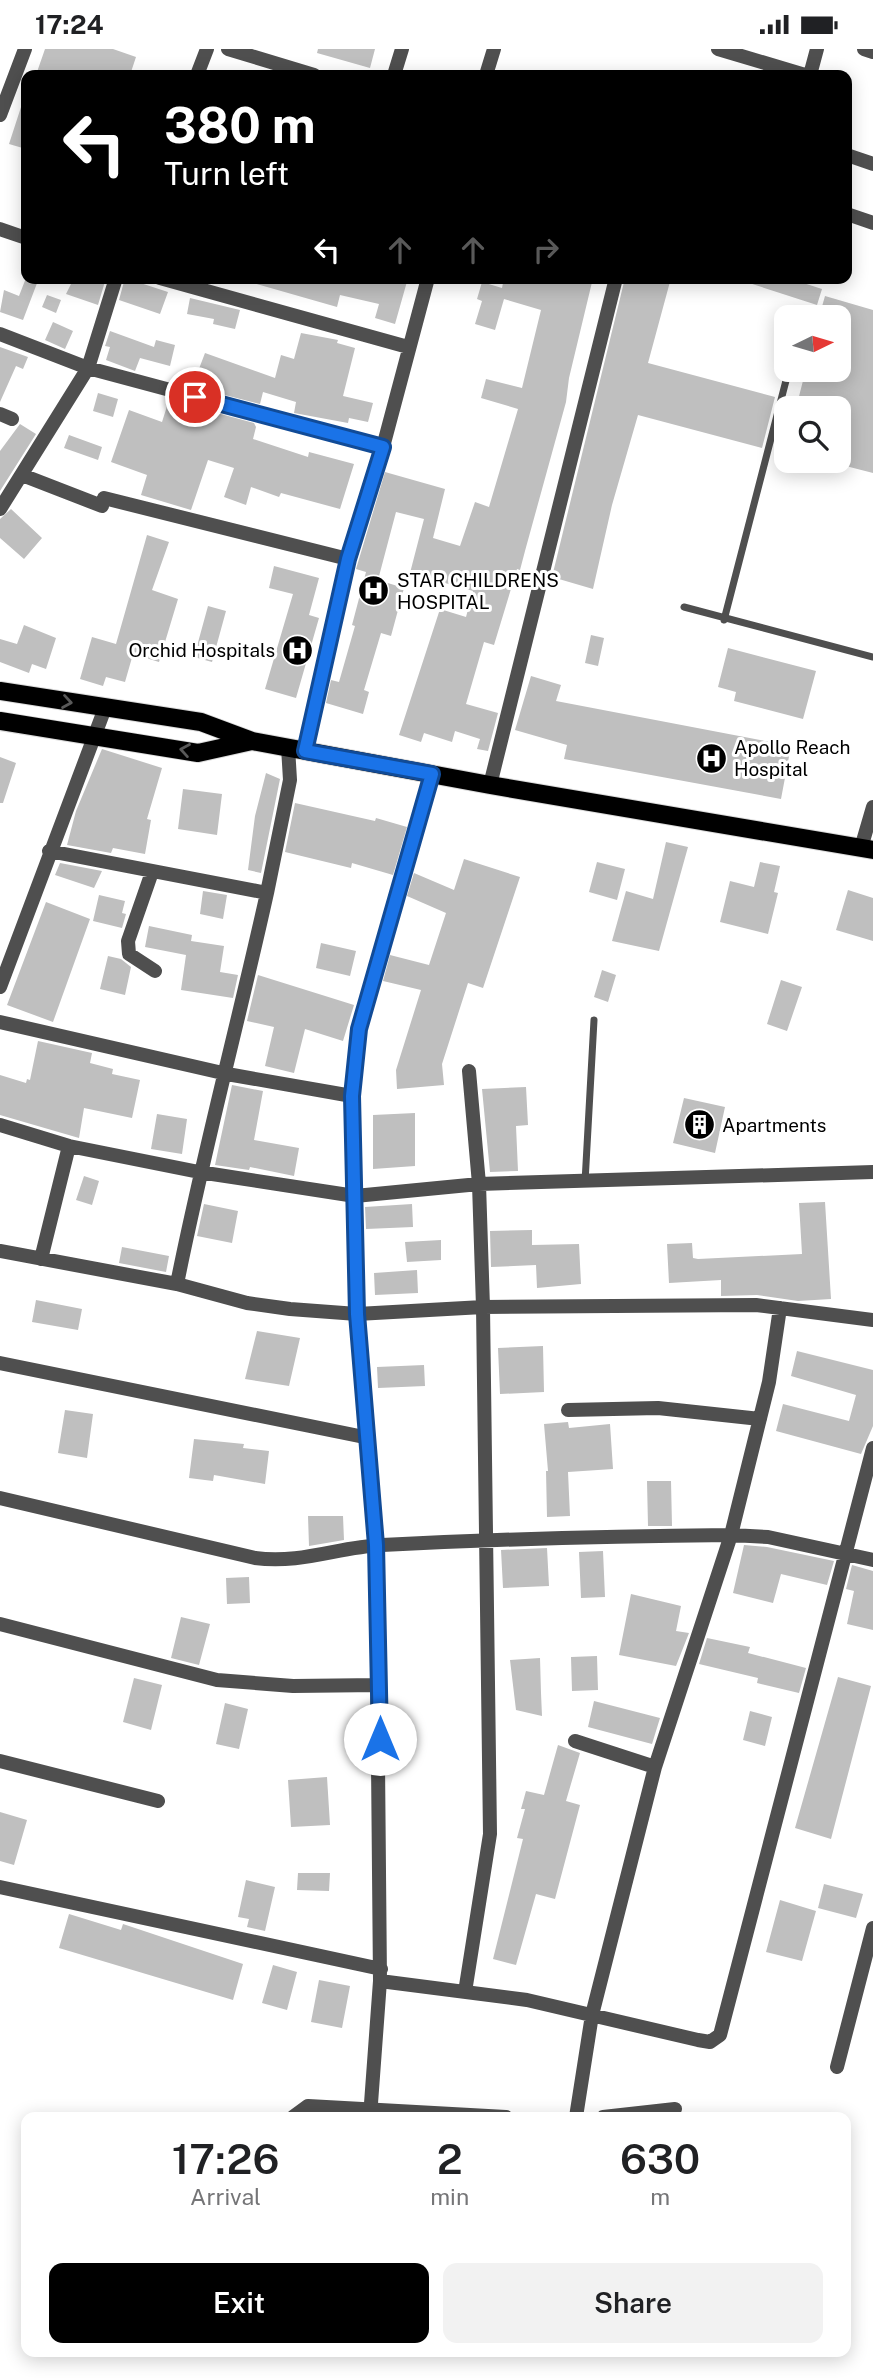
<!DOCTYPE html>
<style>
body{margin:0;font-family:"Public Sans",sans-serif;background:#f2f2f2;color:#202124;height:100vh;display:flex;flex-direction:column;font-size:26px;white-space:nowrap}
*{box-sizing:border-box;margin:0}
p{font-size:23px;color:#757577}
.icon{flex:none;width:38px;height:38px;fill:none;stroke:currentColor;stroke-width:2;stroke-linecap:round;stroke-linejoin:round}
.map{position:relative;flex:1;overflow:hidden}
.side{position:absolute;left:21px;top:2063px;width:830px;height:245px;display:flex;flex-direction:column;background:#fff;border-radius:14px;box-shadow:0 4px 18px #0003}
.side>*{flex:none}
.hud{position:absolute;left:21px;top:21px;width:831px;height:214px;border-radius:14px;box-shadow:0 4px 18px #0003;background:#000;color:#fff;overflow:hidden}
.needle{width:46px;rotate:85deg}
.tools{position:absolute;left:774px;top:256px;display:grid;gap:14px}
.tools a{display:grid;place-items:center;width:77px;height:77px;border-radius:14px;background:#fff;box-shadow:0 4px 18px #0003;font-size:35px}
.pin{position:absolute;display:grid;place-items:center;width:60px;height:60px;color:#fff;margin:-30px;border:4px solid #fff;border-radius:50%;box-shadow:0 2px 7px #0007}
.me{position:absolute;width:77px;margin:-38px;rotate:0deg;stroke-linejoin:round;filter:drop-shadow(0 0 5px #0008)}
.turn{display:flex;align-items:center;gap:24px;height:147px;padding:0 28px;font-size:32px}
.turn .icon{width:91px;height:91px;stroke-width:2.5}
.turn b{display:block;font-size:49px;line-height:60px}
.lanes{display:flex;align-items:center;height:66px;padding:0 28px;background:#0003;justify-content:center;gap:35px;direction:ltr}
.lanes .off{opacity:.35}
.eta{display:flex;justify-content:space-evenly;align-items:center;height:119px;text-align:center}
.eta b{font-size:42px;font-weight:600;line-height:49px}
.primary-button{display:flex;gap:14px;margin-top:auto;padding:14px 28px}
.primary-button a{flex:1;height:80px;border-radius:14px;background:#000;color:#fff;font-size:28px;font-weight:600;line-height:80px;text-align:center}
.primary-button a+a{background:#f2f2f2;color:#202124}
.status{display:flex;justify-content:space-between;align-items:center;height:49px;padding:0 35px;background:#fff;direction:ltr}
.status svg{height:19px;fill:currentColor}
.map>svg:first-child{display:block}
.building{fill:#bfbfbf}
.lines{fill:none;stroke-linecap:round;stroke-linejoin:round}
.primary-casing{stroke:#dbdbdb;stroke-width:20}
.lane{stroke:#4f4f4f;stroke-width:7}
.street{stroke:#4f4f4f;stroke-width:14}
.primary{stroke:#000;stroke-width:18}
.oneway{stroke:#595959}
.route-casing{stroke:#114b97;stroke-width:18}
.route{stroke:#1a73e8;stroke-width:12}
.labels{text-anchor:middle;stroke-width:6;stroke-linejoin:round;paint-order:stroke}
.poi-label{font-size:19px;fill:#000;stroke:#fff;text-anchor:start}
</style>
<div class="status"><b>17:24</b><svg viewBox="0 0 49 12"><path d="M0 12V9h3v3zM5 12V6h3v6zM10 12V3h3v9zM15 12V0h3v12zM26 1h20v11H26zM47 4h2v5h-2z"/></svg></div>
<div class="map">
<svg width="873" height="2330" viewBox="0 0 873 2330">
<rect width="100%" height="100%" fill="#fff"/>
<path class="building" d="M45 0H113L136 8 130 26H45L37 23Z
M318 0H375L370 19 317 4Z
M22 55 26 56V100L9 95Z
M26 229H39L23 271 0 263 4 241 19 247Z
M74 229H106L98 256 66 245Z
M125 229 168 243 160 265 119 251Z
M251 229H360L384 235V229H408L395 275 375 269 379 255 340 246 337 258 250 233Z
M504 229H593L569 329 566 353 525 502 520 521 517 520 494 596 484 593 466 655 498 664 488 702 477 700 480 690 455 682 452 693 424 684 421 693 399 686 440 560 466 568 473 542 410 524 424 470 396 463 378 531 404 539 391 587 381 584 364 641 369 643 363 665 326 654 331 631 339 633 355 577 352 576 366 523 356 520 385 423 445 440 433 489 460 497 475 453 489 458 518 360 481 349 486 330 522 339 541 261 504 250 495 281 475 275 482 252 477 250 482 233 502 239Z
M625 229H671L648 314 775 348 762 399 638 366 612 456 593 540 552 528Z
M743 229H788L822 240 817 256 743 232Z
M47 246 61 251 56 264 42 258Z
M825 247 873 261V424L838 415V359H796L806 320H838V268H819Z
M190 249 240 261 235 280 213 275 214 270 187 265Z
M53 273 73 282 65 300 45 291Z
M110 282 154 298 156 291 175 296 170 317 140 309 135 322 106 311 110 298 105 297Z
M301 284 338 291 337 294 355 299 343 347 373 354 368 373 349 369 348 374 294 364 296 353 263 343 260 355 217 344 220 334 197 325 205 304 275 329 281 306 294 310Z
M0 298 28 308 23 320 16 317 0 353Z
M98 344 118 350 113 368 93 362Z
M169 351 254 374 256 378 253 390 308 408 309 403 354 415 340 460 281 444 279 448 251 438 246 456 224 448 234 419 208 411 191 461 141 446 147 426 111 413 129 361 162 373Z
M20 375 36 385 0 442V402Z
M69 386 102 398 98 411 64 399Z
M11 460 42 489 24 510 0 489V470Z
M147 486 169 493 152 541 178 550 159 613 133 605 125 633 106 628 103 637 80 630 92 588 116 595Z
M274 517 319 529 309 566 319 569 296 649 265 640 293 545 269 539Z
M208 557 226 562 212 613 194 608Z
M24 576 56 589 46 620 32 615 29 624 0 613V590L17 595Z
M591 586 604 589 598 617 585 614Z
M728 599 816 622 803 670 734 652 736 643 718 638Z
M531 627 561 636 556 652 791 697 781 750 564 710 567 696 515 681Z
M102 700 162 719 147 770 151 771 145 805 113 799 111 804 67 796 76 762Z
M0 708 16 714 3 754H0Z
M266 724 280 730 261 824 248 821 255 767Z
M183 740 222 745 217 786 178 780Z
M295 754 375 772 376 769 407 778 393 826 352 814 351 819 285 803Z
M666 793 688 798 659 902 612 892 626 842 653 850Z
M464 810 520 828 483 939 468 934 442 1015 444 1036 397 1040 396 1021 421 941 383 932 390 906 429 916 446 864 407 847 414 824 454 841Z
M597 813 625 820 617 851 589 843Z
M760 813 780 817 774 843 778 844 768 885 720 873 730 832 754 838Z
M60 814 102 822 94 839 55 826Z
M848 841 873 849V892L836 881Z
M203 842 227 846 223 870 200 865Z
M99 846 125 852 122 864 126 865 122 879 93 872Z
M46 853 90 870 53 973 7 956Z
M149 877 192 886 191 892 224 897 220 923 238 926 233 949 181 941 186 906 145 898Z
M321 894 356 902 350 927 316 919Z
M108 907 121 910 131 918 125 946 100 940Z
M602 921 616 926 608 953 594 948Z
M258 926 354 956 343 992 305 980 294 1024 265 1017 274 978 247 972Z
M781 931 802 938 787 982 767 975Z
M38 992 92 1004 90 1014 113 1020 112 1025 140 1031 132 1069 84 1059 79 1089 0 1066V1026L26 1034 27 1030 30 1031Z
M232 1036 263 1042 254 1091 299 1099 294 1127 250 1118 249 1121 215 1116Z
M526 1038 528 1076 516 1077 518 1122 490 1123 482 1040Z
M684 1049 725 1058 715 1104 673 1094Z
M415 1064V1117L373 1120V1066Z
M157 1065 187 1070 182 1105 151 1100Z
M84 1127 99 1132 92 1156 76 1151Z
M825 1153 831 1250 798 1252 757 1246 721 1247V1231L669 1234 667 1195 692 1194 693 1209 698 1210 802 1205 799 1154Z
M204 1155 238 1162 232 1194 197 1187Z
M412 1155 413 1178 366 1180 365 1158Z
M532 1181V1196L579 1195 581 1235 537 1239 536 1216 491 1218 490 1182Z
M441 1191V1211L407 1213 405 1193Z
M122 1198 169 1207 166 1223 119 1214Z
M417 1221 418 1244 375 1246 374 1224Z
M36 1251 82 1260 78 1281 32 1273Z
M257 1282 300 1289 289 1337 245 1330Z
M543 1297 544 1343 500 1345 498 1299Z
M797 1302 873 1321V1377L861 1405 776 1382 783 1355 849 1372 856 1346 791 1327Z
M424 1316 425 1337 378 1339 377 1318Z
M65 1361 93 1365 87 1409 58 1404Z
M568 1373 569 1379 610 1375 613 1420 568 1423 570 1467 547 1468 546 1422H548L544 1375Z
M194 1390 244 1395 243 1399 269 1402 265 1435 214 1426 213 1432 189 1429Z
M647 1432H671L672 1477H648Z
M308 1467H343L344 1491 309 1497Z
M744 1496 767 1498 834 1512 827 1536 781 1525 773 1554 733 1544Z
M547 1499 549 1537 503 1539 501 1501Z
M603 1502 605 1548 581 1549 579 1503Z
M852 1516 873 1522V1581L847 1575 854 1542 846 1540Z
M249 1528 250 1554 227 1555 226 1529Z
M631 1545 681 1557 676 1582 689 1584 676 1617 619 1606Z
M181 1568 210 1575 199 1616 171 1609Z
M707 1589 750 1598 748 1604 806 1619 799 1644 757 1634 758 1629 699 1615Z
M597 1607 598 1641 572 1642 571 1608Z
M540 1609 541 1644 542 1667 516 1661 510 1611Z
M838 1628 871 1637 831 1790 795 1779Z
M134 1629 162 1636 151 1681 123 1673Z
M594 1652 660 1669 652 1695 588 1678Z
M225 1654 248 1660 239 1700 216 1695Z
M750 1662 772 1668 765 1697 743 1691Z
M558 1696 580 1704 566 1752 580 1756 555 1850 536 1845 516 1916 493 1910 523 1790 517 1789 525 1760H521L526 1742 544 1746Z
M327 1728 330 1776 291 1778 288 1731Z
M0 1763 27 1771 14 1816 0 1812Z
M298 1824H330L329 1842 297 1841Z
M246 1831 275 1838 265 1882 247 1878 249 1870 238 1868Z
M824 1835 863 1845 856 1869 818 1859Z
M780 1851 816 1862 802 1912 766 1903Z
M69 1865 121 1881 123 1875 243 1915 233 1951 59 1899Z
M273 1916 297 1923 287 1961 262 1954Z
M319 1931 350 1937 342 1979 311 1973Z"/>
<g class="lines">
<defs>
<path id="primary" d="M0 642 201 673 252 692 490 736 873 801
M0 672 198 704 252 692"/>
</defs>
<use href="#primary" class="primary-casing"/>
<path class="lane" d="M684 558 873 608
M724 571 789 320
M585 1133 594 971"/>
<path class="street" d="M228 0 314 26
M718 0 805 26
M864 0 873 3
M197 26 207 0
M394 26 402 0
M486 26 494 0
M810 26 817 0
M0 66 25 0
M847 106 873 115
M847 165 873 174
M0 180 26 189
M160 229 408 298
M0 285 88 319 383 398
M0 365 12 370
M22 426 102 457
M104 449 348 510
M0 460 88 319 116 229
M305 702 348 510 383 398 428 229
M490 736 616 229
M861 799 873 758
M49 802 267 844C238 975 203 1104 177 1235
M152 823 128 892 129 905 155 922
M267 844 290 731 288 698
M0 938 105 659
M0 973 227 1025 352 1047 357 1265 376 1496 380 1932 527 1951 698 1991 710 1993 720 1986 873 1399
M352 1047 359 980 432 725
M0 1076 69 1097 199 1123 355 1147 479 1135 873 1123
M0 1202 177 1235 247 1254 290 1260 357 1265 483 1258 756 1256 873 1271
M41 1210 69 1097
M0 1314 369 1389
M568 1361 658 1359 760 1370
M0 1449 255 1509C302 1515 338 1498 382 1496 499 1490 615 1487 731 1486L768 1488 873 1511
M0 1575 217 1631 293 1637 379 1636
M575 1692 655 1718
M0 1712 158 1752
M0 1838 381 1920
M465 1943 490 1785 483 1258 479 1135 469 1022
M837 2018 873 1879
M293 2068 308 2057 506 2068
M370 2068 380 1932
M576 2068 592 1966 655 1718 731 1486 769 1333 780 1259
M603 2068 675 2060"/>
<use href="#primary" class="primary"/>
</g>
<defs><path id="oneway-chevron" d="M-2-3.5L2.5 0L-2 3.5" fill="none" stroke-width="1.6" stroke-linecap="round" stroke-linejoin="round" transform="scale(1.75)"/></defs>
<g class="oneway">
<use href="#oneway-chevron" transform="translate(67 653) rotate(9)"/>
<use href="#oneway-chevron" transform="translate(185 701) rotate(-170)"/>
</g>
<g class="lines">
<defs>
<path id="route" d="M195 348 383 398 348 510 305 702 432 725 359 980 352 1047 357 1265 376 1496 380 1690"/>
</defs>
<use href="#route" class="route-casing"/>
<use href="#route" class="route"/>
</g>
<defs>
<symbol id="hospital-disc" viewBox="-11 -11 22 22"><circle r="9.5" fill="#000" stroke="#fff"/><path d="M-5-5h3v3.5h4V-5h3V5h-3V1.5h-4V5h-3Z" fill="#fff"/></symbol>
<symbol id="building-disc" viewBox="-11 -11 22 22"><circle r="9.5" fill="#000" stroke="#fff"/><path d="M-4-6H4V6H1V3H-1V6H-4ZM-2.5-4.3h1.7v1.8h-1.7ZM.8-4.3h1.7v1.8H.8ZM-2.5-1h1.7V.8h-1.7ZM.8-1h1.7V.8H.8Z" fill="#fff"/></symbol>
</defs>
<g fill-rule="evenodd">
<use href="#hospital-disc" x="356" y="524" width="35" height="35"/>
<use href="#hospital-disc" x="280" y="584" width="35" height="35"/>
<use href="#hospital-disc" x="694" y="692" width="35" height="35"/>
<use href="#building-disc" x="682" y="1058" width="35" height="35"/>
</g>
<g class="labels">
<g class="poi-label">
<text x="397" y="538">STAR CHILDRENS<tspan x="397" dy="22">HOSPITAL</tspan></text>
<text x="275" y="608" text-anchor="end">Orchid Hospitals</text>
<text x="734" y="705">Apollo Reach<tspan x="734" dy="22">Hospital</tspan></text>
<text x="722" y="1083">Apartments</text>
</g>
</g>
</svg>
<div class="tools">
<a><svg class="needle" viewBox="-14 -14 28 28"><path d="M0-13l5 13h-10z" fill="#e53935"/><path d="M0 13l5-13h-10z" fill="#757577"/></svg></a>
<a><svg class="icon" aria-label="search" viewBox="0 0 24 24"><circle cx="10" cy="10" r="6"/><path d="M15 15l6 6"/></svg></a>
</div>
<div class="pin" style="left:195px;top:348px;background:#d93025"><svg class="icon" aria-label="arrive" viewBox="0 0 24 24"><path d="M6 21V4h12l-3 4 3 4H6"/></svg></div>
<svg class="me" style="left:380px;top:1690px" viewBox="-20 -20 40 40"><circle r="19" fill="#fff"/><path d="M0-13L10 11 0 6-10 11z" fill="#1a73e8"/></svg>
<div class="hud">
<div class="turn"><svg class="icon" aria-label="left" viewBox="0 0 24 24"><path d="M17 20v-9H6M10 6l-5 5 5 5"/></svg><div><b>380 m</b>Turn left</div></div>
<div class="lanes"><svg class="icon" aria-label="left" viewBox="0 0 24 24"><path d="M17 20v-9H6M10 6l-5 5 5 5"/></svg><svg class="icon off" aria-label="ahead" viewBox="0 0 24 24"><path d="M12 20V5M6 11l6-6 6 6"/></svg><svg class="icon off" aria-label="ahead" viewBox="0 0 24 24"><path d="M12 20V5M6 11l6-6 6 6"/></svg><svg class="icon off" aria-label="right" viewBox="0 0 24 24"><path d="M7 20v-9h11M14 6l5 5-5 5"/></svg></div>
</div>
<section class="side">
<div class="eta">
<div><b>17:26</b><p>Arrival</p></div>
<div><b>2</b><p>min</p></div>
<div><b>630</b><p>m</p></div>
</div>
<div class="primary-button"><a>Exit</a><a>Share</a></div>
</section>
</div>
